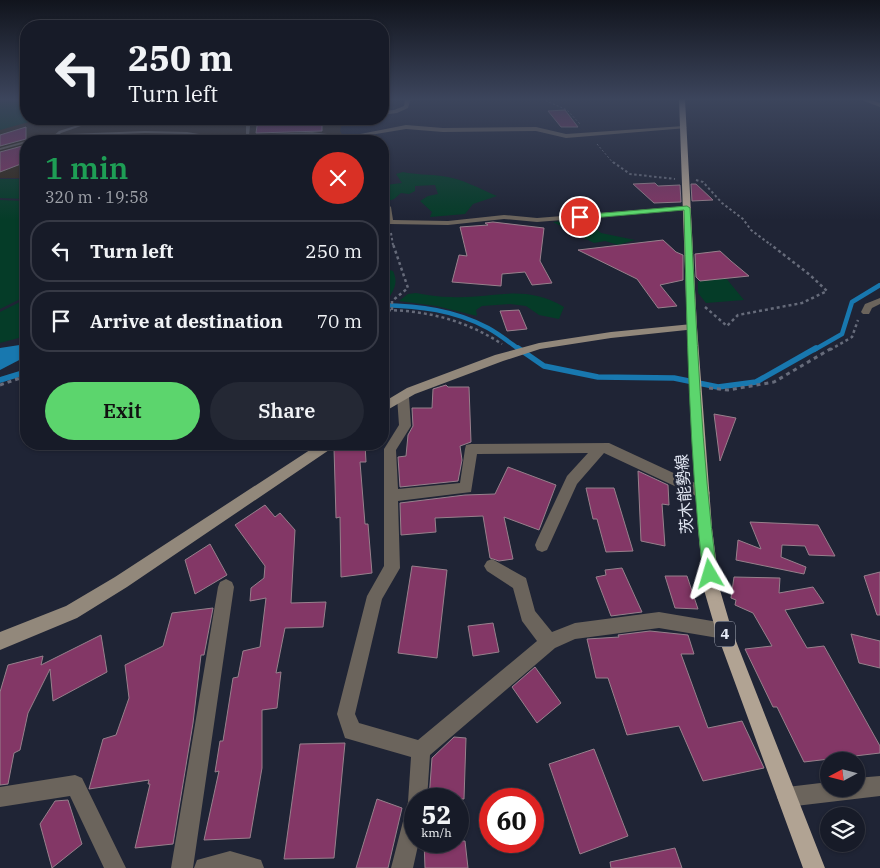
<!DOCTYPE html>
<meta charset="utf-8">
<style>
body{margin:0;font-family:"IBM Plex Serif","Noto Sans JP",serif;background:#242834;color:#f1f3f6;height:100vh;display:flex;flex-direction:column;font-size:19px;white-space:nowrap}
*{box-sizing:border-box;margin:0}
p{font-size:16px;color:#9ea1a8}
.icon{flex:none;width:28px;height:28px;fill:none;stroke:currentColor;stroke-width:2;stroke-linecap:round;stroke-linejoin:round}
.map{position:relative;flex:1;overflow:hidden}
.drawer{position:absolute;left:20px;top:135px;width:369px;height:315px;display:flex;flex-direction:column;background:#171b28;border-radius:20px;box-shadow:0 1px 4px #0004,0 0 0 1px #363945}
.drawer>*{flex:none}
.hud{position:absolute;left:20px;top:20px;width:369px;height:105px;border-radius:20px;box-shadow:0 1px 4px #0004,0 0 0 1px #363945;background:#171b28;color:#f1f3f6;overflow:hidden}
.needle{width:32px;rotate:263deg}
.tools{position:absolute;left:820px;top:752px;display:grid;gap:10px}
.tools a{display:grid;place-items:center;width:45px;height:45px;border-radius:50%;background:#171b28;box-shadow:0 1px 4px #0004,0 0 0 1px #363945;font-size:25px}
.speed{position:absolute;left:404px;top:788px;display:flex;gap:10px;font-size:25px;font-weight:700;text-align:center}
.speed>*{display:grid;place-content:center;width:65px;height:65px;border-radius:50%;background:#171b28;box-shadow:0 1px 4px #0004,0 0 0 1px #363945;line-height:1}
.speed small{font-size:12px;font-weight:400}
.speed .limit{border:8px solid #d22;background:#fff;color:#111}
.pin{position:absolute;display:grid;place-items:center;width:42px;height:42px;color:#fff;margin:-21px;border:2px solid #fff;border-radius:50%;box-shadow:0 1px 5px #0007}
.me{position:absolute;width:55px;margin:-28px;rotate:353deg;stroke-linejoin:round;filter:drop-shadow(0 0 4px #0008)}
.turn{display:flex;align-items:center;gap:18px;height:105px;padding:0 25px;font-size:22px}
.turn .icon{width:65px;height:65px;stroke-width:2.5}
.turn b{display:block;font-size:35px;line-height:42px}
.round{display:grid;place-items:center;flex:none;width:52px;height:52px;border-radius:26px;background:#242834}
.summary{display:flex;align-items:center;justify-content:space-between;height:85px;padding:0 25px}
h1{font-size:30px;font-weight:600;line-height:38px;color:#1e9e55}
.button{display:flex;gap:10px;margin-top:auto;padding:10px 25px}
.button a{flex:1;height:58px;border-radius:30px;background:#5cd56d;color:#111;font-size:20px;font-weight:600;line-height:58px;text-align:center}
.button a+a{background:#242834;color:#f1f3f6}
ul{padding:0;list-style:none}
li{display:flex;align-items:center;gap:15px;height:62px;margin:0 10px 8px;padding:0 15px;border:2px solid #363945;border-radius:20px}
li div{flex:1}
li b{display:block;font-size:19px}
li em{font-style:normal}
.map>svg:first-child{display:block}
.commercial{fill:#352a1b}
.green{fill:#053c28}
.water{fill:#1878af}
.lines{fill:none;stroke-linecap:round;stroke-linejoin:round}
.stream-far1{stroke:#1878af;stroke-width:4.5}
.stream{stroke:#1878af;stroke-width:5.5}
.building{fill:#833766;stroke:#97808c}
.path-far3{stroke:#666b7a;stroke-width:1;stroke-dasharray:2 2;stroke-linecap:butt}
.path-far2{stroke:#666b7a;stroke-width:2;stroke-dasharray:2.5 2.5;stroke-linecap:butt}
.path-far1{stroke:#666b7a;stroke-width:2.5;stroke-dasharray:3 3;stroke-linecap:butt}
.path{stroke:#666b7a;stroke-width:3;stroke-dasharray:4 4;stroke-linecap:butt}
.lane{fill:#6b645c;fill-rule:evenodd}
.street{fill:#6b645c;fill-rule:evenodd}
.secondary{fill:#92887b;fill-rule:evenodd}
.primary{fill:#b1a393;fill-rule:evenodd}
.route{fill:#5cd56d;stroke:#3c8a47}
.labels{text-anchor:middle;stroke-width:5;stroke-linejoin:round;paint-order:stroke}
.shield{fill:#1f2435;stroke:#aaafbc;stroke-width:1}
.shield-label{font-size:15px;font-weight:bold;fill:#e5eaf6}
.street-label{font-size:16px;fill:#e5eaf6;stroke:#1f2435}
</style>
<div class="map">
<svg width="880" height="868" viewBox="0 0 880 868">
<rect width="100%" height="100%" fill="#1f2435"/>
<path class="commercial" d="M37 119H343L340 131 346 141H26V178H0V129Z"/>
<path class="green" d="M0 99H26V119H59L36 120 0 130Z
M403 172C416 175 429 174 442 176 461 178 480 189 497 196L473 204 465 214 430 217 432 212 420 201 428 196 438 194 435 185 415 186V191L409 194 401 193 394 199 388 201 383 194V182L385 185 402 183 396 174Z
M0 179H26V199L0 198Z
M0 200 26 201V296L0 309Z
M585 219 601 233 635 240 618 245 605 241 594 243 553 222Z
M383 268 393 271C398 282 395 288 389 298H383Z
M725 277 744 300 706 303 698 293V281Z
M416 293C427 295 439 297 451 297 493 299 523 283 564 307L559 319 539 315 526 306 510 304 482 306 476 310 477 316 436 306 399 301 408 294Z
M26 299V336L0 343V312Z"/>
<path class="water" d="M26 344 25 357 0 370V348Z"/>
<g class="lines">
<path class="stream-far1" d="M382 305C419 306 455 310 488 328 499 334 509 342 520 350
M814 350 842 334 852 302 880 285"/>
<path class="stream" d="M518 348 544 366 598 377 674 378 718 387 756 382 816 348
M0 380 26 372"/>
</g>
<path class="building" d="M565 110 578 127H561L548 111Z
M258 119H322V131L256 133Z
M26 127V139L0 146V135Z
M312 136 322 137 321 141H257V139Z
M26 145V162L0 172V152Z
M655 183 658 186 680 185 681 202 654 203 633 184Z
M691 184H696L713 200 692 201Z
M493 222 544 228 540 261 552 283 532 285 525 272 502 274 501 286 452 282 459 255 467 256 460 227 488 225 485 223Z
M663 240 676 252 683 255V280L660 285 677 306 658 308 637 279 578 250Z
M720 251 731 261 749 276 700 281 696 277 695 254Z
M519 310 527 329 507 331 500 311Z
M446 385 448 387H469L471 442 460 446 462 460 458 481 400 487 398 457 406 456 408 435 413 426 412 408H432L433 389Z
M714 414 736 418 720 461Z
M365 444 366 462H360L365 524H368L372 573 341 577 340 517 336 518 334 448 336 445Z
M508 467 556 485 539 530 504 517 513 559 499 561 490 558 483 516 435 518 436 532 401 535 400 503 465 495 495 494Z
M638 471 668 485 669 505 662 504 665 546 641 541Z
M586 488H614L633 551 606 552 597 519H593Z
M265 505 275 517 280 513 295 530 291 603 326 602 323 627 285 628 276 673 281 672 277 708 262 710V768L250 838 204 840 219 771 215 772 220 741H223L233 678 238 677 243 651 260 647 266 598 250 601 251 588 264 578 265 566 235 525Z
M750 522 818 525 835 556 809 555 805 546 782 545 781 557 806 567 804 574 736 560 738 540 761 549Z
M210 544 227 575 195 594 185 560Z
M412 566 447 570 437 658 398 653Z
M622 568 642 612 611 616 596 577 606 575 605 570Z
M880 572V615H877L864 576Z
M665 576H687L698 609 675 608Z
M734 577 780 578 779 593 813 587 824 603 785 610 807 648 824 646 880 746V753L804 762 777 707H773L745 649 772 646 753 613 735 605 736 600 731 598Z
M213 608 204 655H201L193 723 173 844 135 848 150 784H148L149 780 89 789 103 739 116 735 129 698 125 665 163 646 172 613Z
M493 623 499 652 473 656 468 626Z
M650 631 688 635 694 654H681L708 728 742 721 764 768 703 781 679 726 627 735 608 678H596L587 639 619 637 618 635Z
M851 634 880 641V668L859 663Z
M101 635 107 672 53 701 50 669 28 713 20 750 14 753 8 784 0 785V692L8 665 43 656 41 665Z
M535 667 561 703 537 723 512 687Z
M454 737 466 738 464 799H429L432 758Z
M345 743 334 858 284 859 300 744Z
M594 749 628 836 580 854 549 764Z
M377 799 402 808 388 868H356Z
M68 800 82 844 52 868 40 824 55 801Z
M424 841H465L468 868H425Z
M675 848 682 868H611L610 862Z"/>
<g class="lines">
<path class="path-far3" d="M542 99 567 110 580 124
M597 144 614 164"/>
<path class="path-far2" d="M613 162 630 174 675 179
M696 180 703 182 722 203 743 219 751 230 771 245
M391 233 393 245"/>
<path class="path-far1" d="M705 307 727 326 738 315 802 303 827 291 810 275 770 244
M382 310C426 310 465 320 502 344
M392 310V301L408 288 393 244
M830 350 852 337 858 320"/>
<path class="path" d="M0 385 26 376
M709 388 728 390 774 382 832 348"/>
<path class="lane" d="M97 119H101L61 133 58 136 68 134 145 131 187 132 217 137 246 136V126L248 125 250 126 249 135 312 132 350 137 348 138 312 134 217 139 187 134 145 133 68 136 53 139 27 141 53 136 59 131Z
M26 141H27L26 143 0 150V148Z"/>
<path class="street" d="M405 99H416L410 101 408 108 397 113 382 115V111L394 110 404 106Z
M859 99H867L880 103V107Z
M406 125 443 128 536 127 566 134 684 126 687 128 566 138 536 131 443 132 406 129 352 138 353 141H347L345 137Z
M382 198 391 207 393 220 448 221 504 215 537 218 687 206 691 208 687 210 537 222 504 219 448 225 390 224 386 222Z
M880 298V304L872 308 869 314H863L861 312 865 304Z
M403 393 409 397 411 426 396 450 398 489 460 483 465 449 466 445 471 444 609 443 708 489 710 493 708 497 703 499 698 497 604 453 577 484 547 550 542 552 537 550 535 545 537 540 567 476 588 453 477 454 471 492 398 501 400 568 382 599 355 714 359 723 418 740 537 641 522 621 513 588 487 571 484 566 487 561 492 559 526 578 535 611 552 632 575 623 659 612 724 623 730 625 732 631 730 637 724 639 659 628 575 639 555 648 430 755 427 799H415V841H419L413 868H391L408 802 411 757 345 738 337 714 367 596 384 566V449L399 425 397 397Z
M226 579 232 582 234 587 193 868H171L218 587 220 582Z
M75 775 82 778 126 868H104L70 796 0 807V787Z
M880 776V796L787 807 780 804 777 797 780 790 787 787 829 782V789H856V778Z
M230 851 261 860 264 868H194L197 860Z"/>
<path class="secondary" d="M692 324 697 327 696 329 611 338 540 349 503 361 415 394 382 413V403L407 388 495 355 539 343 611 332Z
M319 444H334L332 448 127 587 77 618 0 650V632L66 606 115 577Z"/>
<path class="primary" d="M679 99H685L697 327 712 528 720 590 732 631 825 868H803L716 631 704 590 698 528 687 327Z"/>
</g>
<linearGradient id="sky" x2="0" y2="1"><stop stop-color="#11141d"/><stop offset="0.45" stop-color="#3c455c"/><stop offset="1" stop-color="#3c455c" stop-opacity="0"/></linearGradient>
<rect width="880" height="220" fill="url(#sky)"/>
<path class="route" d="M687 206 690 208C697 330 701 453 717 574L715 579 710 581 705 579 703 574C689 454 687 331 684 210L580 219 577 217 580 215Z"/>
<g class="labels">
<rect class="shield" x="715" y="621.5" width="20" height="25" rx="4"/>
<g class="shield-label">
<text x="725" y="639">4</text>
</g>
<g class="street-label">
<text transform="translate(684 494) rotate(-94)" y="6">茨木能勢線</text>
</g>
</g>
</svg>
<div class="tools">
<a><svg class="needle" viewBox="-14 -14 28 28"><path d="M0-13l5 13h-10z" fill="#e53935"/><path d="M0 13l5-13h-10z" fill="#9ea1a8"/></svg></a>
<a><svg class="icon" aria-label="layers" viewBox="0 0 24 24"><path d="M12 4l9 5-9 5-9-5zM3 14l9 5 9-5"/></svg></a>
</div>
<div class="speed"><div>52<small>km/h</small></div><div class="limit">60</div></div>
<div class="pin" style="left:580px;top:217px;background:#d93025"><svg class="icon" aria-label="arrive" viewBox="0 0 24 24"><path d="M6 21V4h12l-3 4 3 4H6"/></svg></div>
<svg class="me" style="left:710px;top:574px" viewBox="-20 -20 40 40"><path d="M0-17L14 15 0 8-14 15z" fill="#5cd56d" stroke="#fff" stroke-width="4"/></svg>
<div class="hud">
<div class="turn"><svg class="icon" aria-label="left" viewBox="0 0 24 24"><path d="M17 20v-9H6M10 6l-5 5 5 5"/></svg><div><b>250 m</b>Turn left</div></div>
</div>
<section class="drawer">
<div class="summary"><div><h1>1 min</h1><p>320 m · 19:58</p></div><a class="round" style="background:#d93025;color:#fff"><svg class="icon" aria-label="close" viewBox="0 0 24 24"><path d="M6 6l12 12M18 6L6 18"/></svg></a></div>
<ul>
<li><svg class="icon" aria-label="left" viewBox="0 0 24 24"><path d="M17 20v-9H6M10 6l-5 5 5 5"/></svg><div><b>Turn left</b></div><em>250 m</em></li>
<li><svg class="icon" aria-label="arrive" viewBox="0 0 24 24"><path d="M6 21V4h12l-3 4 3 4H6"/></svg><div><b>Arrive at destination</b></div><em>70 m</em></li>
</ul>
<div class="button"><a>Exit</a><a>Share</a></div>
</section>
</div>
